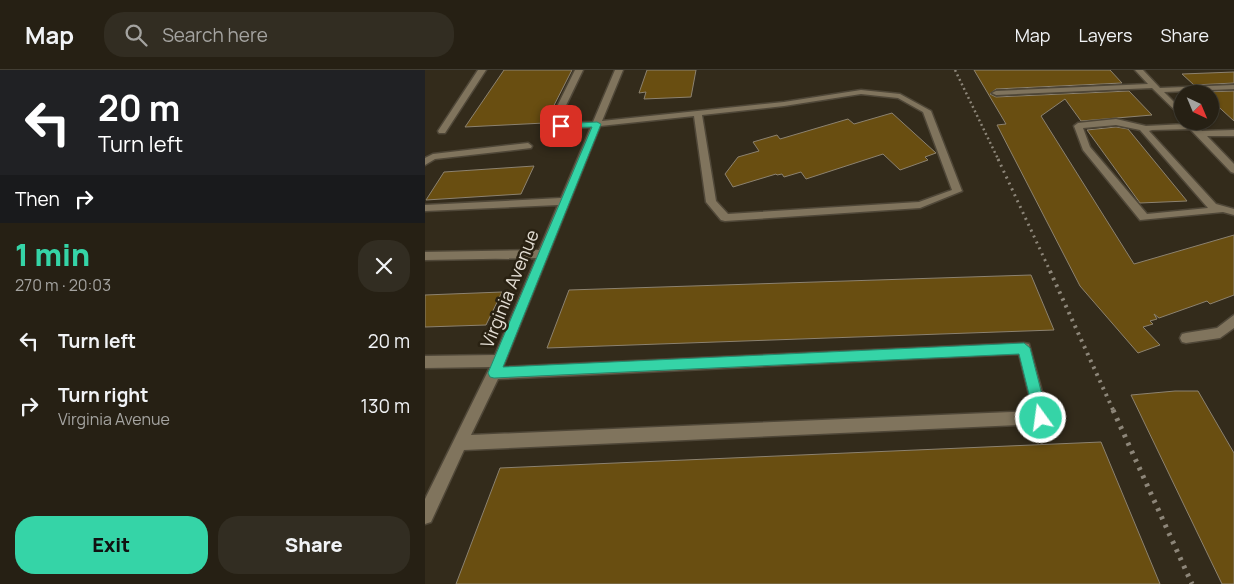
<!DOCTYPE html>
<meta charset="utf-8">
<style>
body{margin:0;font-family:Manrope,sans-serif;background:#322d22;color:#f1f3f6;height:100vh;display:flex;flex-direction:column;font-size:19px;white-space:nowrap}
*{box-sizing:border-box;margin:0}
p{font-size:16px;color:#a4a3a0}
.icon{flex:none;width:28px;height:28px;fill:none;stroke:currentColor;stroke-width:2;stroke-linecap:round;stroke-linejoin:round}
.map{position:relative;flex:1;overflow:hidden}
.drawer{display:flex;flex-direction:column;background:#262014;width:425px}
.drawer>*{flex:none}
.hud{background:#202124;color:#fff;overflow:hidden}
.needle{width:32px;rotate:136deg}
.buttons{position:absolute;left:749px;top:15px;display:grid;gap:10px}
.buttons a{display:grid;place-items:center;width:45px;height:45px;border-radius:50%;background:#262014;box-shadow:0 1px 4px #0004,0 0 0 1px #423e34;font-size:25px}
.pin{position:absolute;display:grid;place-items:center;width:42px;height:42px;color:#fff;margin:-21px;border-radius:10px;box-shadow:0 2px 8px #0006}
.me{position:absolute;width:55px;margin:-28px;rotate:346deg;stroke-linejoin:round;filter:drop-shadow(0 0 4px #0008)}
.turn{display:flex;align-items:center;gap:18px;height:105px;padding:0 15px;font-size:22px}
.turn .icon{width:65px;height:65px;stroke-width:2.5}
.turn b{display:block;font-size:35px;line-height:42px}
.then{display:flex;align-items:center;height:48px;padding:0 15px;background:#0003;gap:10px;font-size:19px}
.round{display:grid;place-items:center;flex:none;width:52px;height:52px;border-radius:20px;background:#322d22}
.head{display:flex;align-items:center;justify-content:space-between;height:85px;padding:0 15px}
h1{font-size:30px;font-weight:800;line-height:38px;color:#35d4a7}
.primary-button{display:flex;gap:10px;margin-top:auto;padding:10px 15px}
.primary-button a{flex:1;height:58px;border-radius:20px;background:#35d4a7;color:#111;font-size:20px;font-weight:800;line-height:58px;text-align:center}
.primary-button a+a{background:#322d22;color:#f1f3f6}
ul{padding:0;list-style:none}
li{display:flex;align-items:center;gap:15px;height:65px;padding:0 15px}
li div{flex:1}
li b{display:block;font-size:19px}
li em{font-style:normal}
header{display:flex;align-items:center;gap:30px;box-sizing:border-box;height:70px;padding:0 25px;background:#262014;border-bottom:1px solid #423e34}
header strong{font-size:24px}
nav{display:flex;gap:28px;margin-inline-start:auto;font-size:18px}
.search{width:350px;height:45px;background:#322d22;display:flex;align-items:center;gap:12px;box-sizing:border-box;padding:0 18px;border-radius:20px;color:#a4a3a0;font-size:19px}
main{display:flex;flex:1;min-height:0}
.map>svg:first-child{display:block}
.building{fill:#694e11;stroke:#8c8270}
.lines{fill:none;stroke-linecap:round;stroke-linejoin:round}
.minor-casing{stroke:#4f4738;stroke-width:3}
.minor{fill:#80745d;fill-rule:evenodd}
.rail-far3{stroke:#8d8679;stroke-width:2.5;stroke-dasharray:2 3;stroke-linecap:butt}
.rail-far2{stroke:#8d8679;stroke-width:3;stroke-dasharray:2 4.5;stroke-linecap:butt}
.rail-far1{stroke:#8d8679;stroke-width:4;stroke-dasharray:2.5 5;stroke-linecap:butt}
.rail{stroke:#8d8679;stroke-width:5;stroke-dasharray:3 6;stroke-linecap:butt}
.route{fill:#35d4a7;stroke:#228a6d}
.labels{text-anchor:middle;stroke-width:5;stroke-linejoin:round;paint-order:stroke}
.street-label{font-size:18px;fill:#e3ddd3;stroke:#292112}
</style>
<header>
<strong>Map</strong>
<div class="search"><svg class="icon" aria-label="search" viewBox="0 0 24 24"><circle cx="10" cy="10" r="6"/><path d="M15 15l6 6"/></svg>Search here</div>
<nav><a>Map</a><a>Layers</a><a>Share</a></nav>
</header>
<main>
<section class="drawer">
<div class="hud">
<div class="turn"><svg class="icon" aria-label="left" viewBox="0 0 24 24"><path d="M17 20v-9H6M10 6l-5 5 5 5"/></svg><div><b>20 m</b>Turn left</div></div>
<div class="then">Then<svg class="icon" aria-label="right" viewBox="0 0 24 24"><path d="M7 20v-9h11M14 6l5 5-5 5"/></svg></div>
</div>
<div class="head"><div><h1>1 min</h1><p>270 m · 20:03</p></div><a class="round"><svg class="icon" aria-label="close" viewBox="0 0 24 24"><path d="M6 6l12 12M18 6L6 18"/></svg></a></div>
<ul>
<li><svg class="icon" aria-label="left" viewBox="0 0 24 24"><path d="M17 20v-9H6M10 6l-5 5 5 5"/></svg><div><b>Turn left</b></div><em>20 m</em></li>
<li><svg class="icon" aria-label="right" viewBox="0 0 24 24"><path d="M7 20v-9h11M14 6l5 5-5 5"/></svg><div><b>Turn right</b><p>Virginia Avenue</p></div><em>130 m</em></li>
</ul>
<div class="primary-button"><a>Exit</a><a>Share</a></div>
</section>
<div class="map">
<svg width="809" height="514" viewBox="0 0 809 514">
<rect width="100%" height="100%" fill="#332b1b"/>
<path class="building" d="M79 0H147L120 53 40 57Z
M222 0H271L266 27 219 29 221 22 214 23Z
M549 0H685L697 13 571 19 565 24 571 27 704 21 727 45 656 51 640 29 616 46 709 194 809 165V225L785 234 782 231 734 248 729 244 732 249 725 251 728 254 718 257 735 275 713 283 655 216 572 55 581 54Z
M809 2V13L769 15 757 4Z
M809 21V51L785 29V24L777 22Z
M467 43 511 83 500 87 503 90 475 100 458 84 381 109 376 102 359 107 357 104 352 105 351 104 308 117 300 104 313 87 334 81 328 72 352 65 355 69 423 49 429 54Z
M691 57 703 59 762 131 715 133 662 60Z
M109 96 96 124 1 130 19 102Z
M606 205 629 260 122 278 144 220Z
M77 222 61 255 0 257V225Z
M750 321H773L809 383V514H797L706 325Z
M676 372 735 514H31L75 398Z"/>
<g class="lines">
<defs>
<path id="minor" d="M53 0H61L20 63H14L13 61Z
M150 0H158L133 52 137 53 168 52 190 0H198L177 51 359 32 436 20 475 24 506 41 537 121 495 138 300 151 296 150 281 132 269 46 175 56 78 297 599 273 604 274 605 278 624 347 622 352 617 354 39 380 6 452 0 454V429L65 297 0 298V286L70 285 111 188 0 190V182L114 180 133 135 0 141V135L136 128 166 57 136 59 124 53ZM436 24 473 28 498 42 527 120 494 132 303 144 291 131 277 45 359 36ZM594 284 608 341 46 365 73 309Z
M710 0H718L735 18 809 15V19L739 22 758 41V48L727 18 571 25 567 23 571 21 723 14Z
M691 49 721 56 761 54 759 51H768L777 61 809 60V66H782L809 94V103L806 102 765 59 727 60 724 61 791 134 809 139V145L798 142 715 150 658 80 649 56 653 53ZM691 55 715 60 783 138 722 144 665 77 658 58Z
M103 73 107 76 106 78 10 89 0 95V88L8 84Z
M809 245V258L795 268 761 273 757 272 755 268 757 264 761 263 792 258Z"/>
</defs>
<use href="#minor" class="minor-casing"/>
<use href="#minor" class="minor"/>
<path class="rail-far3" d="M530 0 574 91"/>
<path class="rail-far2" d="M573 89 626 203"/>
<path class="rail-far1" d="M625 201 689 342"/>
<path class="rail" d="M688 340 767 514"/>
</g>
<path class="route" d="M172 52 176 54 78 297 599 273 605 278 623 348 621 352 616 354 612 352 610 348 594 284 69 308 65 307 63 303 167 57 136 58 133 56 136 54Z"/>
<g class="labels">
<g class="street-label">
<text transform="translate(85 219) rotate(-68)" y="6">Virginia Avenue</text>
</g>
</g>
</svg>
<div class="buttons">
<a><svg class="needle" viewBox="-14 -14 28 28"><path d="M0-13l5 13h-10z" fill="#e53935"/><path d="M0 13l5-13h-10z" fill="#a4a3a0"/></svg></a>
</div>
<div class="pin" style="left:136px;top:56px;background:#d93025"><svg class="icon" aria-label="arrive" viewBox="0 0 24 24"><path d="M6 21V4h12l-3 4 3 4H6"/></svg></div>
<svg class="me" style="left:616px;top:348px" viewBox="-20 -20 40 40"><circle r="17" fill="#35d4a7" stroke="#fff" stroke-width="3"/><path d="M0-11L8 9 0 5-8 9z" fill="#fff"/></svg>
</div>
</main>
